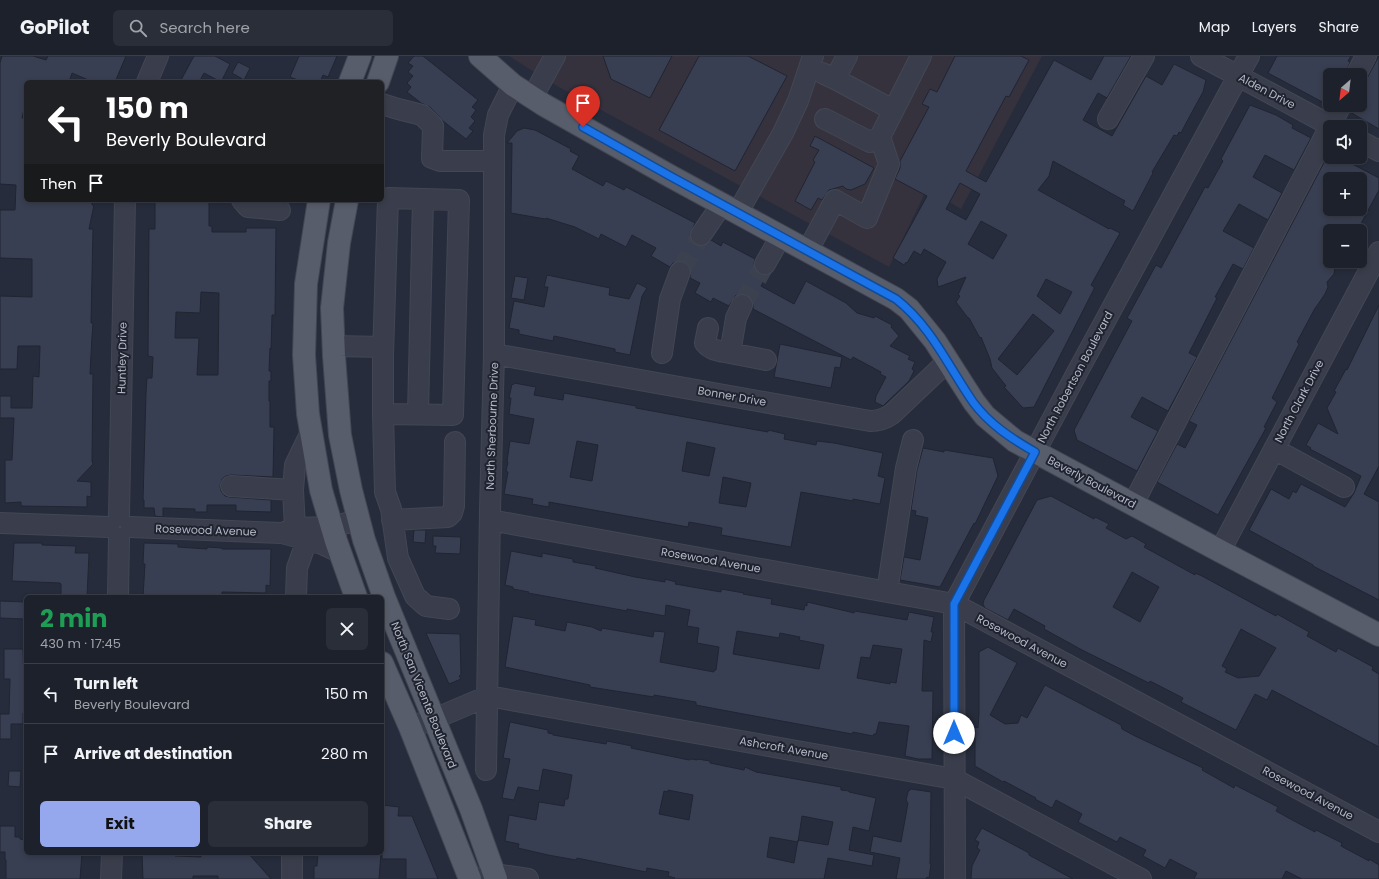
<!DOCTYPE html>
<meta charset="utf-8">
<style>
body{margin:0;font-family:Poppins,sans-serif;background:#292e38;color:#f1f3f6;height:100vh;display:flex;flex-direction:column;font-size:15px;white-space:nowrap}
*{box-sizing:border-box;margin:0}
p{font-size:13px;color:#a0a3a9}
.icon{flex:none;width:22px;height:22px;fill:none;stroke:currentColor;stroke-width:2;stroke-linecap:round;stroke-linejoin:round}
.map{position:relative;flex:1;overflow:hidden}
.sheet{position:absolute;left:24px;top:539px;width:360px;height:260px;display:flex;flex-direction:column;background:#1c212c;border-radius:6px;box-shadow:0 2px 6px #0003,0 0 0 1px #3a3e48}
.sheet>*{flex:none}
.banner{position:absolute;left:24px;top:24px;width:360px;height:122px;border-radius:6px;box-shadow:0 2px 6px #0003,0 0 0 1px #3a3e48;background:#202124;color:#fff;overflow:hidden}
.needle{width:26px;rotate:208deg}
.buttons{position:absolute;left:1323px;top:12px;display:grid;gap:8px}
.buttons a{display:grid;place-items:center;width:44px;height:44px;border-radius:6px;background:#1c212c;box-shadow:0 2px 6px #0003,0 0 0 1px #3a3e48;font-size:20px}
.pin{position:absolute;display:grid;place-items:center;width:34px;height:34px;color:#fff;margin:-41px -17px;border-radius:50% 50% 50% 0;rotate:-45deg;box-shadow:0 0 4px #0007}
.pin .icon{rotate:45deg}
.me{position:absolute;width:44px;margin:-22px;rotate:0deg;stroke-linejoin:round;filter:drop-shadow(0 0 3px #0008)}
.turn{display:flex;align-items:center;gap:14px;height:84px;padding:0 16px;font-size:18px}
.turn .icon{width:52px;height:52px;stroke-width:2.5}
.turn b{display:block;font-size:28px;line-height:34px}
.then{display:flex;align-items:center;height:38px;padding:0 16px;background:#0003;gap:8px;font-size:15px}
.round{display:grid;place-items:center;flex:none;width:42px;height:42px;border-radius:6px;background:#292e38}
.overview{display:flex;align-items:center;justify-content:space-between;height:68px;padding:0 16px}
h1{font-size:24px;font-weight:700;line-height:30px;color:#1e9e55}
.action{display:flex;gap:8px;margin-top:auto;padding:8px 16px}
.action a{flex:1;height:46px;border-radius:6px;background:#95a7ed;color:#111;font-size:16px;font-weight:700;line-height:46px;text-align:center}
.action a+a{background:#292e38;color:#f1f3f6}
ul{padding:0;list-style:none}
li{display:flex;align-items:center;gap:12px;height:60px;padding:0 16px;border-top:1px solid #3a3e48}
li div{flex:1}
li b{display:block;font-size:15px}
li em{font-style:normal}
header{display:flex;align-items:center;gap:24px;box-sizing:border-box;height:56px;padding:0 20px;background:#1c212c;border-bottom:1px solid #3a3e48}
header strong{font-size:19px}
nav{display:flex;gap:22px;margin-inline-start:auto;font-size:14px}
.search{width:280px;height:36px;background:#292e38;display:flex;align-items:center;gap:10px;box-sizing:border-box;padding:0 14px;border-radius:6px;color:#a0a3a9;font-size:15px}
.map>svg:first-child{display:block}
.medical{fill:#35313d}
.building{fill:#393f52;stroke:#212532;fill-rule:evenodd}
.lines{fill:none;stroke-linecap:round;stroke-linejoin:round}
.minor-tunnel{stroke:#3c4150;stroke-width:20;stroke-dasharray:20 10;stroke-linecap:butt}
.minor-casing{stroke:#434754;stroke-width:22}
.major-casing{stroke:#434754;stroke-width:24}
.minor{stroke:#3a3e4c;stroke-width:20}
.major{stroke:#585d6b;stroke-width:22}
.route-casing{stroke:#114b97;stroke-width:10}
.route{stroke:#1a73e8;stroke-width:7}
.labels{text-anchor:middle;stroke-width:4;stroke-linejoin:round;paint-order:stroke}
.street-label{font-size:11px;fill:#b6b9c7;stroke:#1f2330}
</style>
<header>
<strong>GoPilot</strong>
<div class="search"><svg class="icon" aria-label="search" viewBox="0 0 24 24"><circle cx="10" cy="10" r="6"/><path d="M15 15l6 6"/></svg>Search here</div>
<nav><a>Map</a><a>Layers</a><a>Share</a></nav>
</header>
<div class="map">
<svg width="1379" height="823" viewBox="0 0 1379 823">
<rect width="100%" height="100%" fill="#262c3b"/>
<path class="medical" d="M509 0H1042L961 153 927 133 889 211 548 25Z"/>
<path class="building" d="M2 0H33L46 4 48 0H126L115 26H93L72 17 69 26H26V44L22 62H26V144H92V149H94L89 173H93L91 267H93L92 280 90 318H93L92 405 93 408 77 425 91 426V441L87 440V451L21 450V446L5 447V404H12L14 362H0V340H11V352H32L33 320 39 321 40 290H18L17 313H0V240L32 241V203L0 202V154H15L16 129 0 128V7Z
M194 0H215L230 8 221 26 204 17 199 26H180Z
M299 0H337L328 21 323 19 320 26H303L290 21Z
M414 0H423L478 44 472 51 476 54 471 61 475 65 469 72 473 75 466 83 443 65 430 51 421 47 407 36 411 31 407 27 413 20 408 16 413 10 408 7Z
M603 0H672L650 42 611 23Z
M699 0H748L787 20 735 115 659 74Z
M955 0H1021L1029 4 1009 41 1006 40 966 115 986 126 1054 4 1091 24 1104 0H1131L1107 42 1098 37 1083 64 1112 80 1146 20 1162 29 1174 8 1206 24 1203 36 1185 69 1181 77 1179 76 1177 80 1174 79 1152 116 1153 117 1133 155 1123 149 1125 145 1053 105 1049 120 1038 134 1109 173 1110 172 1120 177 1091 229 1094 231V233L1034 351 1023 352 1004 331 1006 330 992 312 990 303 981 281 980 282 969 262H968L956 246 960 240 958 239 966 221 938 231 937 223 946 206 924 193 921 199 914 195 907 207 906 206 904 209 893 202 927 140 895 123 900 112V105L929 51 922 48 930 33 937 36ZM960 127 980 138 966 164 946 153ZM981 165 1007 179 993 203 968 188ZM1046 223 1072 236 1060 258 1037 240ZM1033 258 1054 275 1017 319 998 303Z
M1277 0H1351L1348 5 1350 6 1345 19H1330V45L1328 49 1268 17Z
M1379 0V73L1350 56 1352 49H1360V29L1366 24Z
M238 6 250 12 244 24 232 17Z
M1250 49 1276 59 1293 69 1292 72 1311 82 1294 114 1265 99 1253 121 1282 137 1268 164 1239 148 1223 175 1254 192 1243 213 1233 208 1215 241 1217 242 1189 297 1197 301 1168 355 1142 341 1131 361 1158 375 1137 415 1077 384 1074 374 1132 265 1127 262 1156 209 1161 212 1205 131 1208 132 1223 105 1221 103Z
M524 72 535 74 571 93 570 95 579 100 572 113 603 130 606 125 624 134 626 131 695 167 690 179 691 184 695 189 701 190 706 189 711 184 721 190 723 186 755 203 754 208 755 214 760 218 767 219 761 230 794 248 806 225 846 247 857 257 874 262 875 260 892 269 891 271 899 280 890 290 910 300 908 303 915 306 912 313 914 315 909 325 883 350 875 346 876 340 886 321 880 318 881 316 853 301 851 304 753 253V248L752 243 746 238H741L736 239 729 250 713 242 711 246 695 237 700 227 690 222 691 214 689 209 684 205H678L673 207 670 211 651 200 656 192 632 179 626 191 601 178 599 183 575 171 546 162 545 163 511 157 512 87H507L517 75Z
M815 80 874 112 865 128 851 134 846 133 843 130 829 134 822 144 818 142 811 154 795 145 815 106 813 104 819 94 810 90Z
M1330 95V101H1339L1379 122V134L1357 175H1330V205H1336L1334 218 1327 226 1328 231 1325 238 1314 254 1297 286 1299 288 1272 342 1277 346 1264 371 1266 372 1218 459 1157 426 1177 388 1185 392 1197 369 1189 365ZM1330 123H1360V153H1330Z
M155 144H209V170H212V176H246V172H276L275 259H272L271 293 270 292 269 315H271V325H269V345H270V371H274L273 421 231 419 226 420 222 423 220 430 221 435 225 440 230 441 271 444V456L236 455V449H207V456H195V453L163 452V461L155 460 154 452H144V444H143L146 337 147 322H152L153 301 148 300 149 173H155ZM201 236 219 237 218 319H197L199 282H175L176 256 200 257Z
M547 219 610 232 609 239 629 243 637 227 647 232 642 240 630 299 615 296V293L587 287 554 280 553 285 519 278V274L509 272 514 245 544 251 548 231H544Z
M515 220 528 222 524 244 511 242Z
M1379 249V410L1364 438 1379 446V544L1313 510V509L1249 474 1271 433 1289 443 1293 435 1296 437 1301 428 1345 451 1354 437 1361 420 1310 393 1311 392 1306 389 1318 367 1338 378 1327 352 1336 336 1334 335 1346 313 1347 314Z
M780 288 842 301 840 312 835 311 831 332 774 321Z
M514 327 536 331 534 339 563 344 564 337 636 350V352L729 369 768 376V374L785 378 784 383 816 389 817 385 834 387 883 397 878 420 885 422 880 448 853 443V445L801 436 791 491 721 479 722 472 689 466 688 471 549 446V451L532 448 533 443 504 438 508 416 506 415 508 406 507 405 510 385 529 388 534 363 509 358 511 342H509L512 328 513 329ZM577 385 598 389 592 425 570 421ZM687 386 715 392 709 420 682 415ZM723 421 751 427 746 451 719 447Z
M923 392 944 396V394L993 402 998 420 975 468 974 467 940 531 900 524 904 501 920 504 928 462 915 459 916 455 911 454 917 414Z
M1051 440 1094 463 1095 461 1109 468 1106 472 1126 483 1132 480 1146 488 1144 491 1195 519V517L1202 520 1274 559 1276 560 1277 558 1309 576 1307 580 1336 596 1338 592 1373 611 1372 614 1379 618V691L1272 634 1267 644 1255 638 1236 674 1181 646 1183 642 1150 625 1149 627 1082 594 1044 573 1045 570 1014 553 1008 564 985 552 983 548 984 544 1037 444ZM1132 516 1159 531 1140 566 1113 551ZM1241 573 1276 592 1259 620 1238 622 1225 616 1227 613 1222 610Z
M414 474H426L425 487 413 486Z
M433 480 461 481 460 498 435 497 436 490H433Z
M14 487H42V489L76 490 75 497H89L87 541H61V528L60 527 12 525Z
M144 487 178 488V491L207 493V491L222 492V493H271L270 530 266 529V537L222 536V541H143L145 508H143Z
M511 495 542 501V497L573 503V506L596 510 595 512 635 521 665 526V523L676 526 675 528 721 536V533L744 537 743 538 772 543 771 548 804 554 805 549 807 550V546L846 555 854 557 855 555 907 564 909 556 934 561 931 576H933L931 586 924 584 922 635H933L932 703H918L905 700 909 670 879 666 876 678H874L873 680 853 676 852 678 722 654 696 649V646L654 639V641L590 631V629L505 611 513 560 536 564 535 569 565 575 567 566 592 571 601 575 602 572 653 581 654 575 665 576 660 606 714 616V614H716L719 591 697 587 699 572 687 570 690 554 666 549 665 560 627 553V555L528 537 529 536 513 533V531L505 529ZM737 575 779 582 780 577 800 581 799 584 824 589 819 613 733 598ZM873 589 902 593 896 627 890 626V628L857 622 861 601 870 602Z
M0 545 25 546 24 563 0 562Z
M426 577 460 578 461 619 459 620 461 623 449 628Z
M988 591 1017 607 990 659 1005 668 1018 667 1021 659 1027 662 1045 629 1121 669 1122 673 1135 680 1203 712 1202 714 1234 732 1235 729 1278 751 1276 755 1294 765 1315 776 1316 774 1342 787 1341 790 1369 805V803L1379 809V823H1302L1286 815 1282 823H1194L1197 817 1170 803 1165 812 1143 800 1146 794 1120 781 1117 786 1078 766 1082 758 1056 744 1052 752 1035 743 1036 742 1004 725 1003 726 975 710V671L978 672 979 658V596Z
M4 593H23L25 657H23V668H11V683H0V658H9L10 623H4Z
M510 666 548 674V677L553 678V679L606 688 607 685 632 690 631 692 689 704 691 703 697 704V703L710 705V707L744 714 745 711 756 716 841 731V734L849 735V736L876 742 869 775 853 771 849 794 874 799 872 810 828 802 824 823H674L675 822 668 820 669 816 647 812 646 816 577 802 576 804 548 799 518 792 519 788 505 785 509 759 536 764 539 746 564 750 565 743H568L572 719 543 713 539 735 518 731 514 744 502 742 510 703 503 702ZM668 734 693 739 689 764 659 758 664 735 668 736ZM802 760 833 766 828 789 798 784 794 807 767 801 770 781 798 786Z
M9 715H21L20 731 8 730Z
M911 733 931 736 930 808H931L929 822 927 821 926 823H896L900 802 870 796 873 780 901 786 908 747 906 744 908 736Z
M382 749 399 751 398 760H412L438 823H406V803H382Z
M0 770H15V781H20V783L26 784V797H82L80 823H6V804H5V796H0Z
M982 772 1029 797V799L1073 823H971L972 810 980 794 977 792 979 786 975 784Z
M142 797H175V800L201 801V797H248L271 823H218V820H193V823H143Z
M318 797H381L379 823H314V810H317Z"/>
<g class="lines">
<path class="minor-tunnel" d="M680 216 701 179
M742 249 765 208"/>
<defs>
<path id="minor" d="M1201 0 1333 71
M822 17 835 23 847 0
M1356 19 1366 0
M835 23 893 54
M147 26 158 0
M532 42 555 0
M382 48 398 53 422 59 433 70 432 102 440 105H494
M825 63 870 86 880 81
M1108 63 1144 0
M1360 85 1379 95
M388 142 459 144 453 359 383 358V300Z
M242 144 248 151 280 154
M738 156 783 77 798 45 813 0
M701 179 722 148
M808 194 835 144 867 162 889 108 880 81 921 0
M765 208 781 180
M742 249 736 262 730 297 766 304
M708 272 705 287C711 295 721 295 730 297
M334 290 383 291
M662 297 670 243 680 216
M494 298 870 365C879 365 885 363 892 358L948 305
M383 358 385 436 391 453 398 502 415 540 426 550 449 553
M418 358 423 143
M1274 393 1344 431
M231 430 293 434
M1133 448 1341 49
M119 460 125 144
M392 464 448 461 452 457 454 450 455 386
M490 464 954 548 1379 776
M0 467 109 471
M131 471 282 477 322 488 339 496
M295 472 293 434 295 409 311 376
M287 475 295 472 331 471 359 464
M1220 495 1379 196
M887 536 906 412 913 384
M118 541 119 482
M296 541 297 512 307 484
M410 671 434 663 488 640 954 723 1141 823
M486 714 490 455 494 298V79L498 59 513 29
M111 823 112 797
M292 823V797
M478 823 495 818 528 823
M955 823 954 548 1079 313 1249 0"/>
<path id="major" d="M480 0 513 29 544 49 670 120 896 243 909 253 935 285 974 346 985 360 1015 385 1220 495 1379 579
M350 26 360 0
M378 26 387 0
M319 144 306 228 304 299 308 358 321 434 336 485 356 541
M347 144 339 187 332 252 334 300 340 379 351 434 364 484 384 541 471 753 496 823
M382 607 410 671 470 823"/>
</defs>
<use href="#minor" class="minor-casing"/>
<use href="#major" class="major-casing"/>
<use href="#minor" class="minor"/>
<use href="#major" class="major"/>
</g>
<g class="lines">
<defs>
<path id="route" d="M583 71 670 120 896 243C931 270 948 310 973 346 989 368 1012 383 1035 396L954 548V677"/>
</defs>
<use href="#route" class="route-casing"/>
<use href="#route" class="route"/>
</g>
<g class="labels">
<g class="street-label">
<text transform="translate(1267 35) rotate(28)" y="4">Alden Drive</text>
<text transform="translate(122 302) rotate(-89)" y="4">Huntley Drive</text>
<text transform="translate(1075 321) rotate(-62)" y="4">North Robertson Boulevard</text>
<text transform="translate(732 340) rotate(10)" y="4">Bonner Drive</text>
<text transform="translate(1299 345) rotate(-62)" y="4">North Clark Drive</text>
<text transform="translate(492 370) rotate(-88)" y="4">North Sherbourne Drive</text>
<text transform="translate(1092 426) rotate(28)" y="4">Beverly Boulevard</text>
<text transform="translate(206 474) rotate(2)" y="4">Rosewood Avenue</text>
<text transform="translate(711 504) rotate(10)" y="4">Rosewood Avenue</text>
<text transform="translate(1022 585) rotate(28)" y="4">Rosewood Avenue</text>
<text transform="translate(424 639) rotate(68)" y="4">North San Vicente Boulevard</text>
<text transform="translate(784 692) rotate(10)" y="4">Ashcroft Avenue</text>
<text transform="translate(1308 737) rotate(28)" y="4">Rosewood Avenue</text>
</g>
</g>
</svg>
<div class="buttons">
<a><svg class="needle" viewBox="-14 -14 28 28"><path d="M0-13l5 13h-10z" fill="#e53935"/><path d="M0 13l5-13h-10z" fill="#a0a3a9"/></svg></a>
<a><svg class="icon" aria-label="sound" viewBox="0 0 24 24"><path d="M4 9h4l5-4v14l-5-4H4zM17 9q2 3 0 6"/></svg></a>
<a>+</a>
<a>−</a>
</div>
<div class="pin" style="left:583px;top:71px;background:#d93025"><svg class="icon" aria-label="arrive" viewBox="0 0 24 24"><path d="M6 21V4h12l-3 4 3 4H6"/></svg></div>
<svg class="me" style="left:954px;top:677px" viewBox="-20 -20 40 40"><circle r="19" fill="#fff"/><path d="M0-13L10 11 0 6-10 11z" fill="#1a73e8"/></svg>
<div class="banner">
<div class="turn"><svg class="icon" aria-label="left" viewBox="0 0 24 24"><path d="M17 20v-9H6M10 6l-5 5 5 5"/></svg><div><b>150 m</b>Beverly Boulevard</div></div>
<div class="then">Then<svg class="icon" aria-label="arrive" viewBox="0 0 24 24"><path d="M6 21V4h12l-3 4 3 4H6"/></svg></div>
</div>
<section class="sheet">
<div class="overview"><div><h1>2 min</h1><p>430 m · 17:45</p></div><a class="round"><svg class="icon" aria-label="close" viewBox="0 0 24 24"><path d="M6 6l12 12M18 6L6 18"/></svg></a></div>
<ul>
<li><svg class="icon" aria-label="left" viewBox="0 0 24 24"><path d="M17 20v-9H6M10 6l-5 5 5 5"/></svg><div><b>Turn left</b><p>Beverly Boulevard</p></div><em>150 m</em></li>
<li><svg class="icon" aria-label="arrive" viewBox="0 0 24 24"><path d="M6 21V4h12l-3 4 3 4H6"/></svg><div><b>Arrive at destination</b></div><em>280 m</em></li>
</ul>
<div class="action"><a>Exit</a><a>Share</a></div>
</section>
</div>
